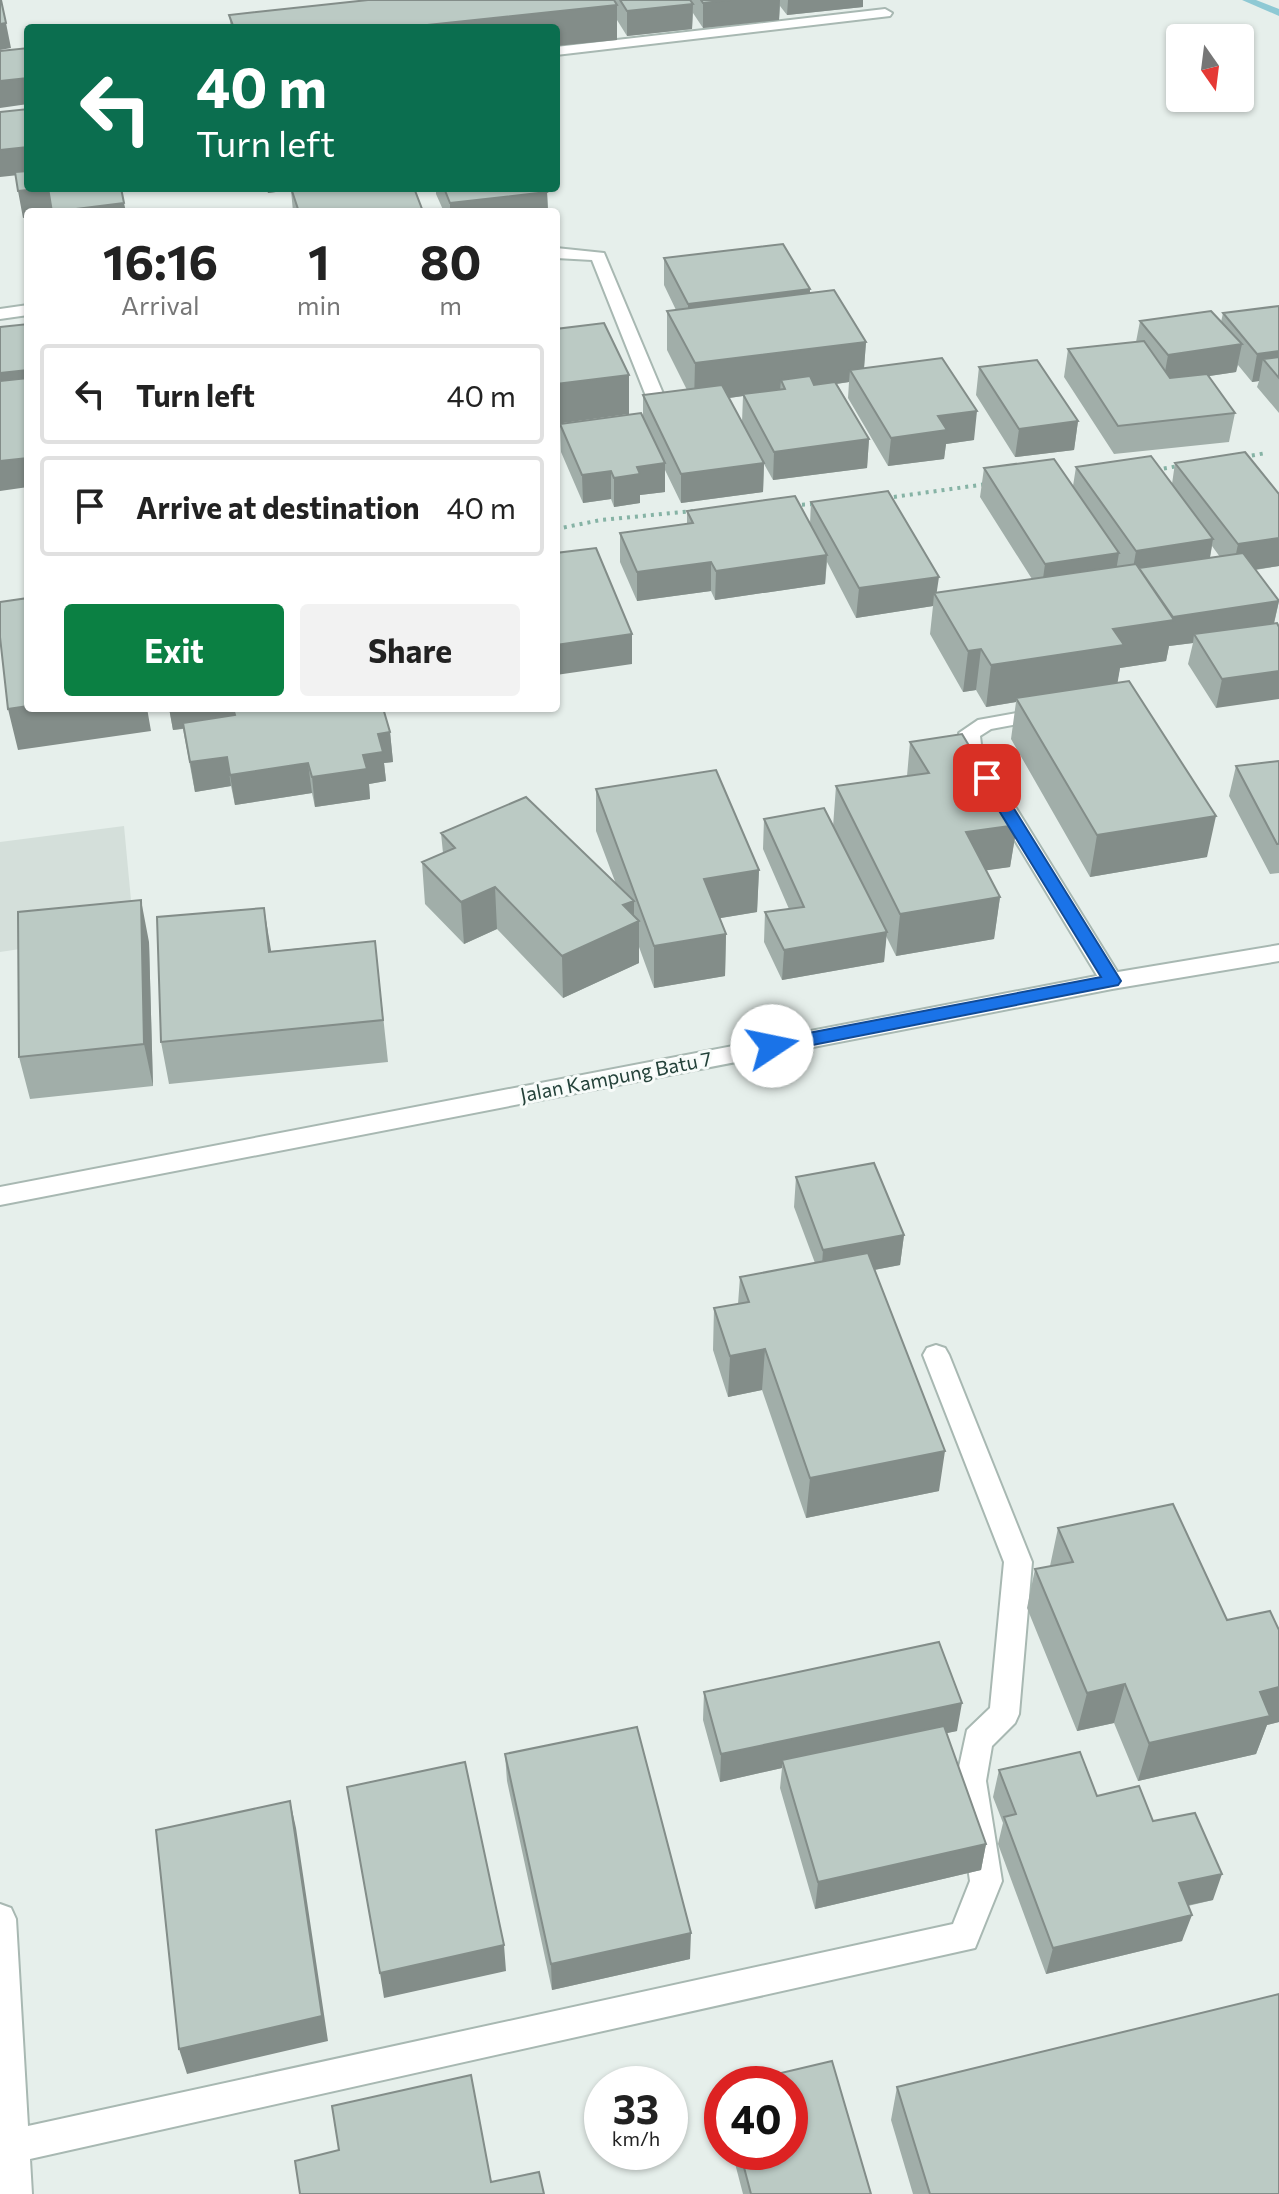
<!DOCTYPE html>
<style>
body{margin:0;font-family:Commissioner,sans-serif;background:#f2f2f2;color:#222;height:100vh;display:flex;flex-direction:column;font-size:30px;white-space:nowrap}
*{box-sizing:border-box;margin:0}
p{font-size:26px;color:#767676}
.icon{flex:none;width:44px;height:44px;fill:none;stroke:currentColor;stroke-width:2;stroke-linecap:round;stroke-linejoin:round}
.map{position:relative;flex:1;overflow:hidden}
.side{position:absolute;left:24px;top:208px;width:536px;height:504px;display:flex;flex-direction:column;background:#fff;border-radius:8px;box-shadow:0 2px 6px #0004}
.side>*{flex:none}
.guide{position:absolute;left:24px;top:24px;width:536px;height:168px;border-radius:8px;box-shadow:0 2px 6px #0004;background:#0b6e4f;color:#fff;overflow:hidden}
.needle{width:52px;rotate:166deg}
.buttons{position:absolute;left:1166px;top:24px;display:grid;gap:16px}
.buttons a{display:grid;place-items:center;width:88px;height:88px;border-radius:8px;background:#fff;box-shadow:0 2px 6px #0004;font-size:40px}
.speed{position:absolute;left:584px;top:2066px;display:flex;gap:16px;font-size:40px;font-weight:700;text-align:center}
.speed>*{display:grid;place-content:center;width:104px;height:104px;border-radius:50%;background:#fff;box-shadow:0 2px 6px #0004;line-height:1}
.speed small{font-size:20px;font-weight:400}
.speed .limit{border:12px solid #d22;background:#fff;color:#111}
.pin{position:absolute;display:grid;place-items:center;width:68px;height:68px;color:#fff;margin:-34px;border-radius:16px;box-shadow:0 4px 12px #0006}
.me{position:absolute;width:88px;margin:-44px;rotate:79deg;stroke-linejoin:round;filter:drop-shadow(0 0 6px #0008)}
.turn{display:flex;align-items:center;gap:28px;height:168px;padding:0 40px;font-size:36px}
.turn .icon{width:104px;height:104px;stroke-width:2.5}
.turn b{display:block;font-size:56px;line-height:68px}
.eta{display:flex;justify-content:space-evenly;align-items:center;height:136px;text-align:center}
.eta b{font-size:48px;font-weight:700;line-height:56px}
.button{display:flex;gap:16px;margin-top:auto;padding:16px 40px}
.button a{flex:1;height:92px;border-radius:8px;background:#0b8043;color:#fff;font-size:32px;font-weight:700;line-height:92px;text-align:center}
.button a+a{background:#f2f2f2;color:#222}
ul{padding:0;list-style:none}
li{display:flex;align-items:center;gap:24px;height:100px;margin:0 16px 12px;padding:0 24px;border:4px solid #e0e0e0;border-radius:8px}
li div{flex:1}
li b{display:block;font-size:30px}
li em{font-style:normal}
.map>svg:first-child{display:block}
.built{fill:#d4dfda}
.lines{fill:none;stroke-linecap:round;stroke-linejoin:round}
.stream{fill:#8ec9d4;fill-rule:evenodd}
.minor-casing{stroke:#a8b8b2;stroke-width:4}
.tertiary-casing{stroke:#a8b8b2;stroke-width:4}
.path{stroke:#86b3a5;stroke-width:4;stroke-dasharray:3 5;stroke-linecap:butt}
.minor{fill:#fff;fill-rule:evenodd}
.tertiary{fill:#fff;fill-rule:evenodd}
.wall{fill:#a1aea9;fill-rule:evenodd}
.shaded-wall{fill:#838d89}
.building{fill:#bbcac4;stroke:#838d89;stroke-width:2}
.route{fill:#1a73e8;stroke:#114b97;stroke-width:2}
.labels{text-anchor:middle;stroke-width:6;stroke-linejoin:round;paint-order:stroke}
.street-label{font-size:20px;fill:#24423a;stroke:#f7fbf9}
</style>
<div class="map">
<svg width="1279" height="2194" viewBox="0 0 1279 2194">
<rect width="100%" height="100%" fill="#e6efeb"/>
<path class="built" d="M124 826 134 932 0 952V842Z"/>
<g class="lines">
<path class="stream" d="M1242 0H1256L1279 9V16Z"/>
<defs>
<path id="minor" d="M885 9 892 13 890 16 556 55V47Z
M556 248 604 253 664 396 661 400H649L646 396 592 260 556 258Z
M28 305V315L0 319V309Z
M1044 708 1051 710 1054 714 1051 718 991 729 980 736 982 753 1123 981 1120 987H1104L962 753 959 733 978 720Z
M936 1345 945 1348 949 1355 1032 1562 1019 1714 1015 1723 992 1746 986 1781 1002 1881 975 1948 30 2159 32 2194H0V1904L11 1908 16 1919 28 2126 953 1924 970 1881 956 1781 967 1730 990 1708 1004 1562 923 1355 927 1348Z"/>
<path id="tertiary" d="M1279 945V961L1112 989 0 1205V1187L1112 973Z"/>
</defs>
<use href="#minor" class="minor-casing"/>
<use href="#tertiary" class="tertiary-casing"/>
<path class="path" d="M1244 457 1266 453
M1156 470 1178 466
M886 498 987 484
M794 505 816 504
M556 529 601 520 693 511"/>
<use href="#minor" class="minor"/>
<use href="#tertiary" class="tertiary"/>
</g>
<path class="wall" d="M368 0H863V7L787 15 780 6 779 20 703 28 693 13 692 29 627 36 617 20V40L556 28H231L229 15Z
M266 188H414L422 212H293L291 190 268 193Z
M436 188H545L547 192 548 212H444L436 194Z
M664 258 810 289V293L866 342 864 368 974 440 946 444 944 459 888 466 848 398 849 382 837 384 869 439 867 468 773 480 764 464 763 492 681 503 665 470V492L640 495V503L614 507 611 499 583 503 561 452 560 424 643 417V395L687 390 667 350V311L676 310 664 285ZM743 396 742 422 729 398Z
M1279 306V413L1257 387 1259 381 1252 382 1238 365 1236 372 1209 376 1235 413 1229 442 1114 454 1064 377 1068 349 1136 342 1140 321 1221 322 1223 313Z
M979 367 1078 421 1074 450 1015 457 976 395Z
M1175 463 1279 494V566L1255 570 1279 601 1274 624 1216 708 1188 664 1193 643 1169 646 1166 661 1120 668 1117 682 1207 857 1090 877 1011 739 1016 702 986 707 976 690 963 692 930 634 933 606 856 618 827 562 825 584 715 600 711 591 637 601 620 562V533L687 524V511L810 524 811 502 937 593 1032 579 980 497 984 468 1073 486 1076 467 1172 484ZM1212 546 1220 557 1210 558Z
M169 708H270V710L390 732 393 762 384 763 386 781 369 784 370 799 315 807 312 793 235 805 231 786 195 792 183 729 173 730Z
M910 742 1017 825 1010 867 986 870 1000 897 994 939 896 956 886 936 884 962 782 980 764 942 765 912 789 909 763 849 764 819 833 827 836 786 907 776Z
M1279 761V873L1270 874 1229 796 1236 766Z
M596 789 759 870 757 912 720 918 726 934 725 976 654 988 639 947V963L563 998 497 929 464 944 425 904 422 862 443 853 441 833 616 884 596 831Z
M375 941 388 1062 169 1084 161 1042 271 951Z
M149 942 153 1086 30 1099 19 1057Z
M796 1177 904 1235 900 1265 874 1270 939 1491 806 1518 762 1390 728 1397 713 1350 714 1308 738 1304 740 1277 815 1263 794 1207Z
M1058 1528 1227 1620 1279 1630V1722L1267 1725 1256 1754 1138 1781 1114 1723 1077 1731 1027 1608 1035 1569 1050 1566Z
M704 1692 957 1731 946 1733 986 1844 981 1870 815 1909 780 1788 782 1768 720 1782 703 1720Z
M505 1754 690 1959 552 1990 507 1781Z
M999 1770 1097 1796 1153 1821 1213 1900 1188 1906 1182 1941 1046 1974 998 1844 1003 1823 993 1797Z
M897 2087 1279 2194H913L891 2120Z
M732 2152H790L871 2194H743Z"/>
<path class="shaded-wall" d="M730 0H780L779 20 703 28V3Z
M788 0H863V7L787 15Z
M693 4 692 29 627 36V11Z
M617 5V40L556 46V28H399Z
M6 23 11 48 0 50V24Z
M28 78V104L0 108V81Z
M28 147V174L0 177V150Z
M48 188 124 203 126 212H28V217L23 218 18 191Z
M267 188H290L291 190 268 193Z
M547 192 548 212H450V203Z
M422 209V212H395Z
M810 289 809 316 688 331V304Z
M866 342 863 381 850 370 849 382 785 391V389L781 380 780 391 743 394V396L694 403 695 363Z
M1242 344 1236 372 1163 383 1168 355Z
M1279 351V378L1263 359 1259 381 1252 382 1257 354Z
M28 370V399L0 402V373Z
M629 375V414L556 424V384Z
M977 411 974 440 946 444 944 459 888 466 891 438 938 416Z
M1078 421 1074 450 1015 457 1019 429Z
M869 439 867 468 773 480 774 452Z
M28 458V487L0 491V461Z
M665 463V492L640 495V503L614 507V478L637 467Z
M764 463 763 492 681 503V474Z
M556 470H560V498L556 499Z
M611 471V499L583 503 582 475Z
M1279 538V566L1232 573 1238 544Z
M1213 539 1208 568 1131 580 1136 551Z
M1119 553 1114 583 1041 593 1045 564Z
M827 555 825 584 715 600 716 571Z
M711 562V591L637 601V572Z
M939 577 936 597 934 593 933 606 856 618 859 588Z
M1279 601 1272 631 1194 634 1193 643 1169 646 1166 661 1120 668 1117 686 1016 698V702L986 707 991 665 1113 629 1173 617Z
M632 634V664L556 675V645Z
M981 649 976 690 963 692 968 651Z
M1279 671V699L1216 708 1222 679Z
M28 706V708H147L151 731 18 750 8 709Z
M169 708H233L235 721 173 730Z
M390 732 393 762 384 763 386 781 369 784 370 799 315 807 312 777 363 755 378 734Z
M227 757 231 786 195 792 190 762Z
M308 763 312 793 235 805 230 775Z
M1216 816 1207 857 1090 877 1097 835Z
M1017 825 1010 867 961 874 966 832Z
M759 870 757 912 703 921 704 879Z
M495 887 497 929 464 944 461 902Z
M1000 897 994 939 896 956 900 914Z
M141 900 149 942 153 1086 144 1044Z
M634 901V923L639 921V963L563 998 562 956 623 905Z
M264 908 271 950 275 994 269 952Z
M887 932 884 962 782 980 784 950Z
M726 934 725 976 654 988V946Z
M904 1235 900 1265 821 1280 823 1250Z
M765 1349 762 1390 728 1397 730 1356Z
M945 1451 939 1491 806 1518 810 1478Z
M1125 1684 1114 1723 1077 1731 1087 1693Z
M1279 1687V1722L1267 1725 1256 1754 1138 1781 1149 1743 1260 1692Z
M962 1703 957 1731 784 1768 782 1760V1768L720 1782 721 1754Z
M290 1801 296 1828 328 2041 187 2074 179 2049Z
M986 1844 981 1870 815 1909 818 1882Z
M1222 1874 1213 1900 1170 1909 1179 1883Z
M1192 1915 1182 1941 1046 1974 1053 1948Z
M691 1933 690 1959 552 1990 551 1964Z
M504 1945 506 1971 384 1998 380 1973Z"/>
<path class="building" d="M0 0H1L6 23 0 24Z
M368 0H614L617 5 399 28H234L229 15Z
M620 0H690L693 4 627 11Z
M701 0H730L703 3Z
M28 48V78L0 81V51Z
M28 109V147L0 150V112Z
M28 171V188H47L18 191 15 172Z
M48 188H121L124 203 52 212Z
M291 188H414L422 209 395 212H299Z
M444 188H545L547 192 450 203Z
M783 244 810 289 688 304 664 258Z
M834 290 866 342 695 363 667 311Z
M1279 306V351L1257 354 1223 313Z
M1211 311 1242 344 1168 355 1140 321Z
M604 323 629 375 556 384V329Z
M28 324V370L0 373V327Z
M1144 341 1170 378 1207 374 1235 413 1118 426 1068 349Z
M1279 357V378L1263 359Z
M942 358 977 411 938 416 947 430 891 438 850 370Z
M1037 360 1078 421 1019 429 979 367Z
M810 376 814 385 835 382 869 439 774 452 743 394 785 389 781 380Z
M28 378V458L0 461V381Z
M722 385 764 463 681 474 643 395Z
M641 413 665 463 637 467 640 474 614 478 611 471 582 475 560 424Z
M1245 452 1279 494V538L1238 544 1175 463Z
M1151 456 1213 539 1136 551 1076 467Z
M1054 459 1119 553 1045 564 984 468Z
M888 491 939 577 859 588 811 502Z
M795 496 827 555 716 571 711 562 637 572 620 533 693 523 687 511Z
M596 548 632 634 556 645V553Z
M1243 553 1279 601 1173 617 1139 568Z
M1136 564 1174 620 1113 629 1124 645 991 665 981 649 968 651 934 593Z
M28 598V706L8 709 0 637V602Z
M1277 623 1279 627V671L1222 679 1194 634Z
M1129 681 1216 816 1097 835 1016 698Z
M233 708H270V710L285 708H383L390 732 378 734 383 752 363 755 367 769 312 777 308 763 230 775 227 757 190 762 183 723 235 715Z
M962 734 1017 825 966 832 1000 897 900 914 836 786 929 773 910 742Z
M1279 761V844H1277L1236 766Z
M716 770 759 870 704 879 726 934 654 946 596 789Z
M526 797 634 901 623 905 639 921 562 956 495 887 461 902 422 862 455 848 441 833Z
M824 808 887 932 784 950 765 912 804 907 764 819Z
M141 900 144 1044 19 1057 18 912Z
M264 908 269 952 375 941 383 1020 161 1042 157 917Z
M874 1163 904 1235 823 1250 796 1177Z
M868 1253 945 1451 810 1478 765 1349 730 1356 714 1308 749 1302 740 1277Z
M1173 1504 1227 1620 1270 1611 1279 1630V1687L1260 1692 1270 1716 1149 1743 1125 1684 1087 1693 1035 1569 1073 1562 1058 1528Z
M939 1642 962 1703 721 1754 704 1692Z
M944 1726 986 1844 818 1882 782 1760Z
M637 1727 691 1933 551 1964 505 1754Z
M1080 1752 1097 1796 1139 1786 1153 1821 1195 1813 1222 1874 1179 1883 1192 1915 1053 1948 1004 1817 1016 1814 999 1770Z
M465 1762 504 1945 380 1973 347 1787Z
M290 1801 322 2016 179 2049 156 1830Z
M1279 1994V2194H930L897 2087Z
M832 2061 871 2194H751L740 2152H790V2084H734Z
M471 2075 491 2182 539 2172 544 2194H300L295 2161 339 2150 332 2106Z"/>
<path class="route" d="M987 773 995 778 1118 976 1121 981 1118 985 772 1053 766 1051 763 1046 766 1042 772 1040 1101 977 979 778Z"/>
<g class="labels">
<g class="street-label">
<text transform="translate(616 1077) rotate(-11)" y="7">Jalan Kampung Batu 7</text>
</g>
</g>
</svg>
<div class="buttons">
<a><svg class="needle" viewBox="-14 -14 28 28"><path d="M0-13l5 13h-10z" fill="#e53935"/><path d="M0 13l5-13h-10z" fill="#767676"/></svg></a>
</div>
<div class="speed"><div>33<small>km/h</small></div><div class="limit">40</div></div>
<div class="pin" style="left:987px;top:778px;background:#d93025"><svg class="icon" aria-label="arrive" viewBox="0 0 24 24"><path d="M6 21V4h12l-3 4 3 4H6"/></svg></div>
<svg class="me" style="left:772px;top:1046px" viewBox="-20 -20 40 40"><circle r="19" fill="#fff"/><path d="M0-13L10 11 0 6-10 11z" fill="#1a73e8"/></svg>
<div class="guide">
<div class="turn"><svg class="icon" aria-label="left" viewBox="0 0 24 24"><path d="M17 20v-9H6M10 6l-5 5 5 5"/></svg><div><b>40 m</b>Turn left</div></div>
</div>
<section class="side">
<div class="eta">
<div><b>16:16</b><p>Arrival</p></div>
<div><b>1</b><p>min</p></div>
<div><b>80</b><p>m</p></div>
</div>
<ul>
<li><svg class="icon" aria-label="left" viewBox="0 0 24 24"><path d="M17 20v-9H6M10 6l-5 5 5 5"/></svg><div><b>Turn left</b></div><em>40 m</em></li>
<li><svg class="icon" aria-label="arrive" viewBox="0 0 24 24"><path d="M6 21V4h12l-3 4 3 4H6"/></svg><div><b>Arrive at destination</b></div><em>40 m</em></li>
</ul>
<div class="button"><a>Exit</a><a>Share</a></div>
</section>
</div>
